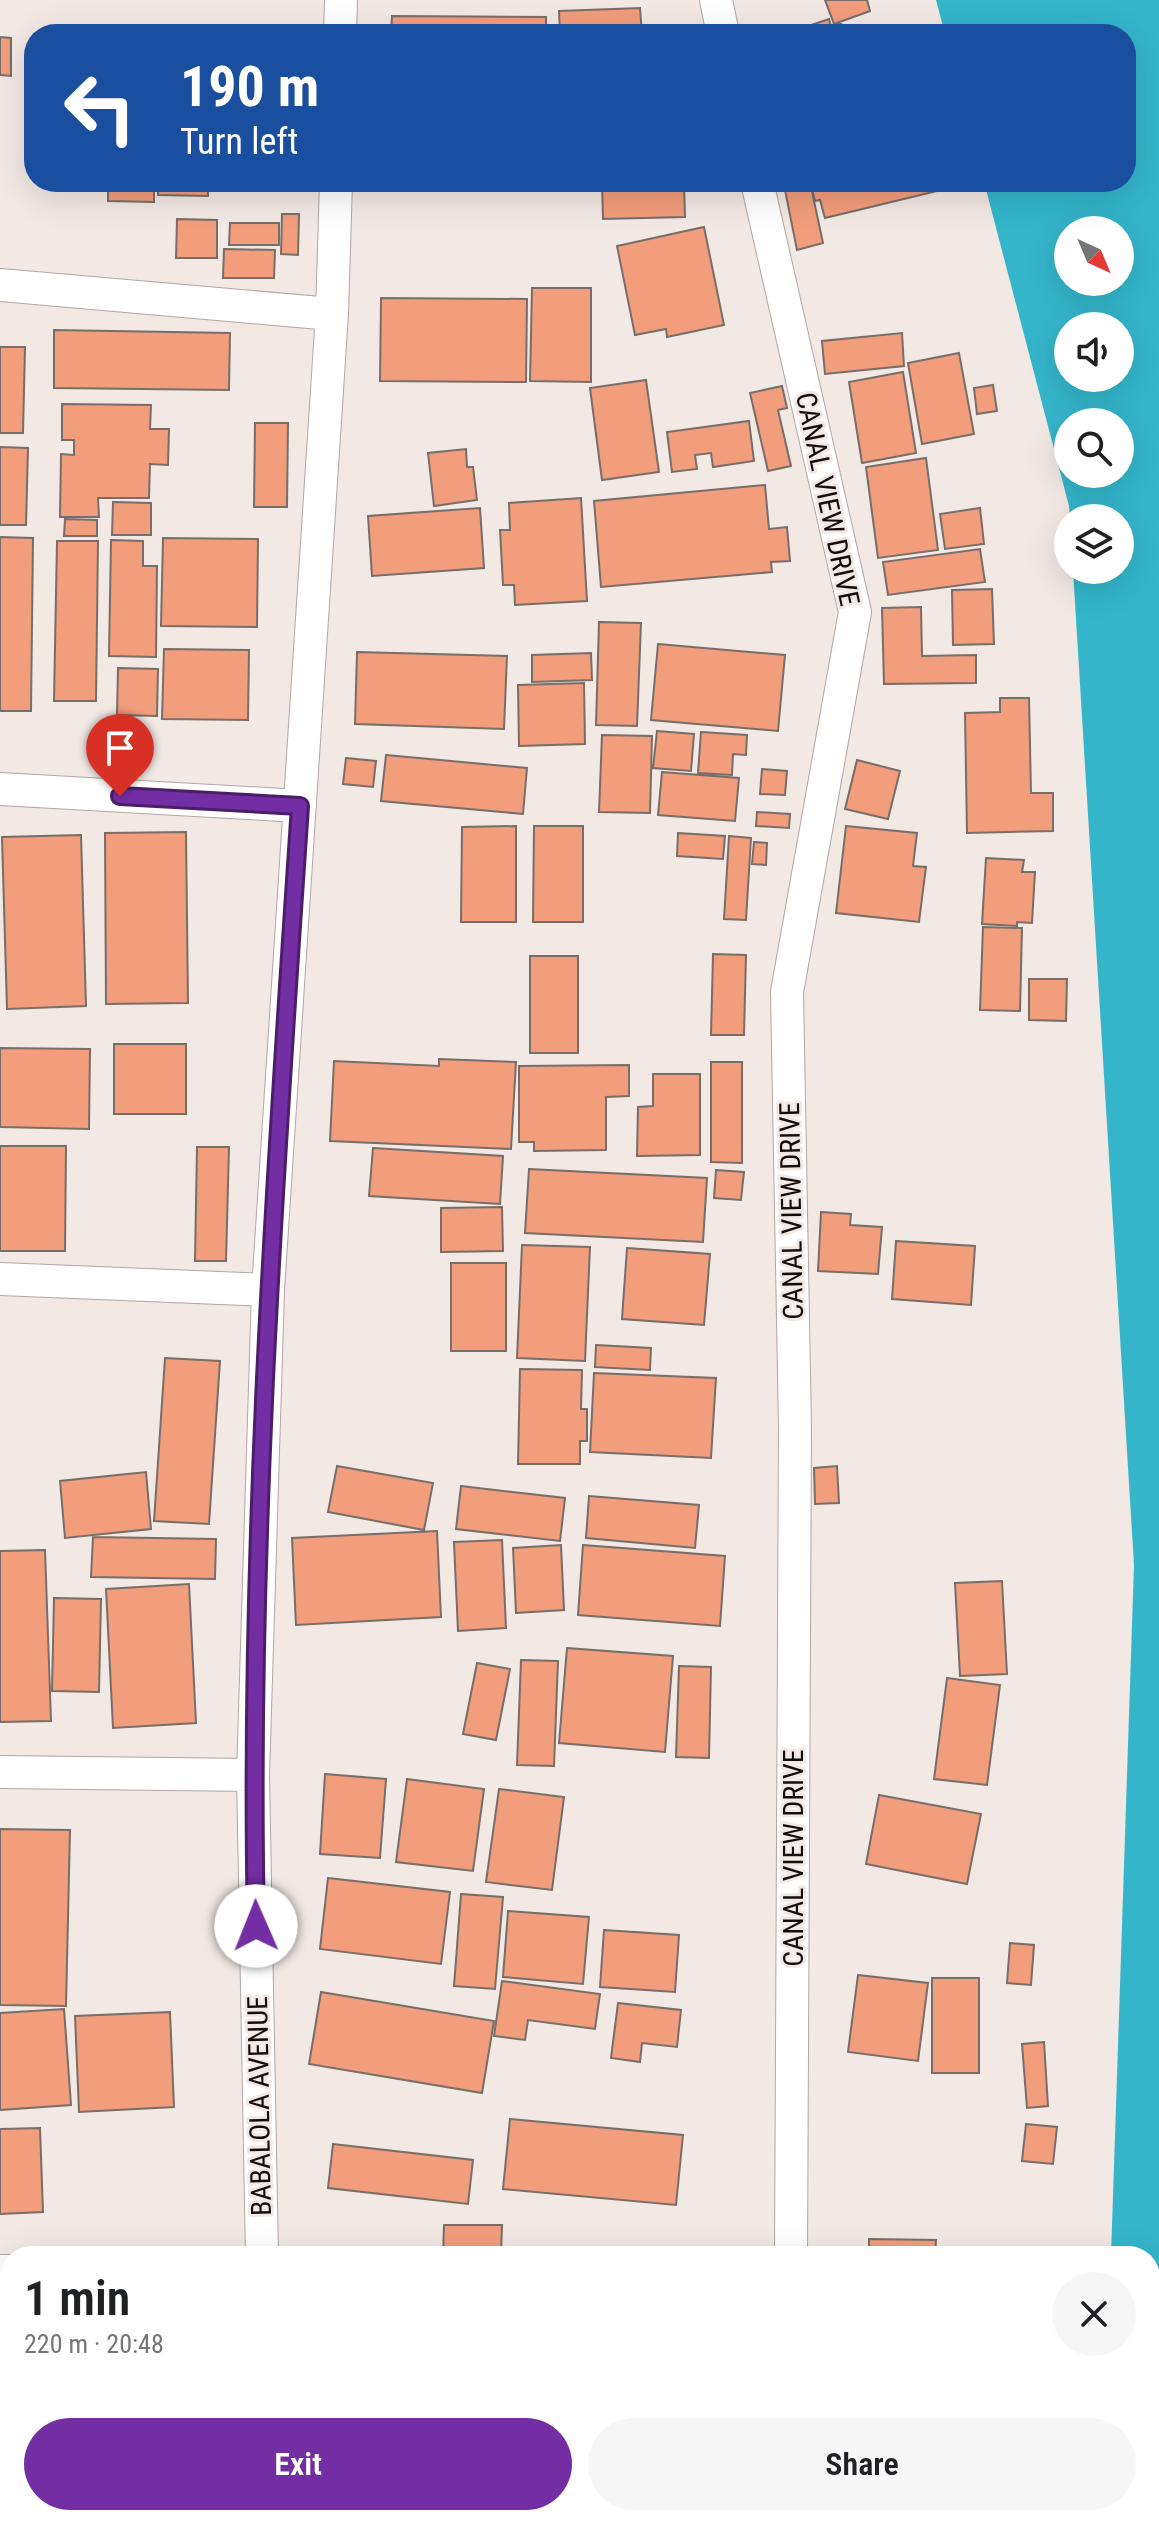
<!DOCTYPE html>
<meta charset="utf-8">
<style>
body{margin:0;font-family:"Roboto Condensed",sans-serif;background:#f6f6f6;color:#202124;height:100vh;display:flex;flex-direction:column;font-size:30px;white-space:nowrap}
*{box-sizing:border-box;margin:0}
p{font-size:26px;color:#757577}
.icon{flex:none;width:44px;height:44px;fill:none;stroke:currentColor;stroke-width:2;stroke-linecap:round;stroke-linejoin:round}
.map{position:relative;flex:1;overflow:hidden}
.panel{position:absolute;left:0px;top:2246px;width:1160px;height:280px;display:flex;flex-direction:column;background:#fff;border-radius:32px 32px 0 0;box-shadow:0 8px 32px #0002}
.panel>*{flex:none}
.top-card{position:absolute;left:24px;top:24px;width:1112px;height:168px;border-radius:32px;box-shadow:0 8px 32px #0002;background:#1a4fa0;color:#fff;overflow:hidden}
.needle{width:52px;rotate:136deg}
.buttons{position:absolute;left:1054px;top:216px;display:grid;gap:16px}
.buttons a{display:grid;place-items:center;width:80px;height:80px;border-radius:50%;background:#fff;box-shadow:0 8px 32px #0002;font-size:40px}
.pin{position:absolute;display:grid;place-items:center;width:68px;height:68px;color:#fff;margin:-82px -34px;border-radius:50% 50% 50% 0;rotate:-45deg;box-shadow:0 0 8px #0007}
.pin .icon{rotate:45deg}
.me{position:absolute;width:88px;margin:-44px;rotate:359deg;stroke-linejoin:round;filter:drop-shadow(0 0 6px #0008)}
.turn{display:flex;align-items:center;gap:28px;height:168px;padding:0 24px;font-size:36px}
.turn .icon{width:104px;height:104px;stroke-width:2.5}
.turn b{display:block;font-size:56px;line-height:68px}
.round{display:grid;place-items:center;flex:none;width:84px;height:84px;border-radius:42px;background:#f6f6f6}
.head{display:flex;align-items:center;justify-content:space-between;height:136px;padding:0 24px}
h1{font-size:48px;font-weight:600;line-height:60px}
.cta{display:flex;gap:16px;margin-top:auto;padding:16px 24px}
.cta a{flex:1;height:92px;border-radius:48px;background:#722ea2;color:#fff;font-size:32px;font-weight:600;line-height:92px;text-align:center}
.cta a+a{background:#f6f6f6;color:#202124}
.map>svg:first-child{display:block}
.water{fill:#34b5ca;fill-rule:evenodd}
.building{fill:#f29d7c;stroke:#776e6a;stroke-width:2}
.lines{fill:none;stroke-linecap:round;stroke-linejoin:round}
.street-casing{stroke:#b0a6a3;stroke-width:34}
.street{stroke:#fff;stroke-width:32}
.route-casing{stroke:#4a1e69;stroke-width:20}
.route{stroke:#722ea2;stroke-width:14}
.labels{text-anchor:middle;stroke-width:6;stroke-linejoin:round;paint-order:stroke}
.street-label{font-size:28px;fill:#110d0c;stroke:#f2e8e4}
</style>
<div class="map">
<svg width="1159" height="2526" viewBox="0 0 1159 2526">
<rect width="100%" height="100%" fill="#f2e8e4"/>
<path class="water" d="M936 0H1159V2526H1096L1097 2516H1150V2256H1111L1134 1565 1073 570H1120V518H1070L1069 506 984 182H1126V34H945ZM1068 230H1120V282H1068ZM1068 326H1120V378H1068ZM1068 422H1120V474H1068Z"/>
<path class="building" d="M825 0H867L870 11 834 24Z
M640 8 642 34H560L559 11Z
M392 16 546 17V34H391Z
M829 19 831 27 841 23 845 34H784Z
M0 37 11 38V76L0 75Z
M108 182H154V202L108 201Z
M158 182H208V196L158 195Z
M218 182H282V185L218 184Z
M602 182H684L685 217 603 219Z
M795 182H810L823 243 797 250 784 185Z
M817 182H935L937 191 825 218 820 200 815 201 811 185Z
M282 214H299L298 255 281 254Z
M177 219 217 220V258H176Z
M230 223H279V245H229Z
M704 227 724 325 667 337 666 329 635 335 617 246Z
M224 249 275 250 274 278H223Z
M532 288H591V382L530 381Z
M381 298 527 299 526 382 380 381Z
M54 330 230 333 229 390 54 388Z
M902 333 904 366 825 374 822 341Z
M0 347H25L23 433H0Z
M959 353 974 434 922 444 908 363Z
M903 372 916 453 862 463 849 382Z
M646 380 659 472 602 480 590 388Z
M993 385 997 411 977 414 974 388Z
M782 386 787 408 778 410 791 466 768 471 750 393Z
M62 404 151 405 150 429H169L168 465 150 464 149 498H98L99 517H60L61 454 74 455V440H62Z
M749 421 754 461 713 467 711 453 695 455 697 469 672 472 667 432Z
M255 423H288L287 507H254Z
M0 447 28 448 26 525H0Z
M466 449 467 467H473L477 500 434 506 428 453Z
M926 458 938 550 878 558 866 467Z
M765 485 769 529 787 527 790 561 771 562 772 572 601 587 594 501Z
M581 498 587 601 515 605 514 585H503L500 530H510L509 503Z
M113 502 151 503V535H112Z
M480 508 484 568 372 576 368 516Z
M980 508 984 544 945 549 940 514Z
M65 519 97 520V536H64Z
M0 537 33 538 31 711H0Z
M163 538 258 539 257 627 161 626Z
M111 540 143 541V566H157L156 657 109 656Z
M57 541H98L96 701H54Z
M980 549 985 582 888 595 883 562Z
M992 589 994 644 953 645 952 590Z
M921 607 922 656 976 655V683L884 684 882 608Z
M599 622 641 623 637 726 596 725Z
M658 644 785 655 778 731 651 720Z
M164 649 249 650 248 720 162 719Z
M357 652 507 656 504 729 355 724Z
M591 653 592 680 532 682V655Z
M118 668 158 669 157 716 117 715Z
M584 683 585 744 519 746 518 685Z
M1000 698H1029L1031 793H1053V831L967 833 965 713 1000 712Z
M657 731 694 734 691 771 653 768Z
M701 732 747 735 746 755 733 754 732 775 698 773Z
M602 735 652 736 650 813 599 812Z
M386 755 527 768 523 814 381 801Z
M346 758 376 761 373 787 343 784Z
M857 760 900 771 888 819 845 809Z
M762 769 787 771 785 795 760 794Z
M662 772 739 778 735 821 658 815Z
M757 812 790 814 789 828 756 826Z
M516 826V922H461L462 827Z
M534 826H583V922H533Z
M846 826 917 833 913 866 926 867 919 922 836 913Z
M186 832 188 1003 106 1004 105 833Z
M678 833 725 836 723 859 677 856Z
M81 835 86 1006 7 1009 2 837Z
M729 836 751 838 746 920 724 919Z
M754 842 767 843 766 865 752 864Z
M986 858 1024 860 1022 872H1035L1032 923 1017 922V926L982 924Z
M983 927 1022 928 1020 1011 980 1010Z
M713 954 746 955 744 1035H711Z
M530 956H578V1053H530Z
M1029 979H1067L1066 1021 1029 1020Z
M114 1044H186V1114H114Z
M0 1048 90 1049 89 1129 0 1127Z
M439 1059 516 1062 511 1149 330 1141 334 1061 439 1066Z
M711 1062H742V1163L711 1162Z
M629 1065V1096L606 1097V1150L534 1151V1142H519V1066Z
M653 1074H700V1155L637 1156 638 1107 653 1106Z
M0 1146H66L65 1251H0Z
M197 1147H229L226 1261H195Z
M373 1148 503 1156 500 1204 369 1196Z
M529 1169 707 1178 703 1242 525 1233Z
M716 1170 744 1172 741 1200 714 1198Z
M502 1207 503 1251 441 1252V1208Z
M821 1212 851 1214 850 1225 882 1227 878 1274 818 1271Z
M896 1241 975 1246 971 1305 892 1299Z
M522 1245 590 1247 585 1361 517 1358Z
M627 1248 710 1254 704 1325 622 1319Z
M451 1263H506V1351H451Z
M596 1345 651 1348 650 1370 595 1367Z
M165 1358 220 1361 209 1524 154 1521Z
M520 1369 582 1370 581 1409H587V1441H580V1464H518Z
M594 1373 716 1378 711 1458 590 1452Z
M337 1466 433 1483 424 1530 328 1512Z
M837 1466 839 1503 815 1504 814 1468Z
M146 1472 151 1529 65 1538 60 1481Z
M461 1486 565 1498 560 1541 456 1529Z
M589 1496 699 1505 695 1548 586 1538Z
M437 1531 441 1617 296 1625 292 1538Z
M93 1537 216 1539 215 1579 91 1577Z
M502 1540 506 1628 458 1631 454 1542Z
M561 1545 564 1610 516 1613 513 1548Z
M583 1545 725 1556 720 1626 578 1615Z
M45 1550 51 1721 0 1722V1551Z
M1002 1581 1007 1674 960 1676 955 1583Z
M189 1584 196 1723 113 1728 106 1589Z
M54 1598 101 1599 99 1692 52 1691Z
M567 1648 673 1656 665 1752 559 1743Z
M521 1660 558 1661 554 1766 517 1765Z
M477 1663 510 1669 496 1740 463 1734Z
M679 1666 711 1667 709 1758 676 1757Z
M947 1678 1000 1685 987 1785 934 1779Z
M325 1774 386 1779 380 1858 320 1854Z
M407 1779 484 1789 473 1871 396 1862Z
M499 1789 564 1797 552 1890 486 1882Z
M879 1795 981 1814 967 1884 866 1864Z
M0 1829 70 1830 66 2006 0 2005Z
M328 1878 450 1892 441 1964 320 1949Z
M461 1894 503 1897 495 1989 454 1986Z
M508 1911 589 1917 583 1984 503 1977Z
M604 1930 679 1935 675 1992 600 1987Z
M1010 1943 1034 1945 1031 1985 1007 1983Z
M858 1975 928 1983 918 2061 848 2052Z
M932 1978H979V2073H932Z
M502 1981 600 1994 595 2029 528 2020 525 2040 494 2036Z
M321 1992 494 2021 482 2093 309 2064Z
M618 2003 681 2010 677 2047 642 2043 640 2062 611 2058Z
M64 2009 71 2105 0 2110V2013Z
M170 2012 174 2107 79 2112 75 2016Z
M1044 2042 1048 2106 1027 2108 1022 2044Z
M510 2119 683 2135 676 2205 503 2189Z
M1026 2124 1057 2127 1053 2164 1022 2161Z
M40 2128 43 2212 0 2214V2129Z
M333 2144 473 2160 468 2204 328 2188Z
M444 2225H502L501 2256H443Z
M869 2239 936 2240 935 2256H869Z
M4 2340 10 2341V2420L0 2419V2380Z
M0 2447H10V2516H155V2521L0 2522Z
M331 2516H494V2526H401L330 2522Z
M810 2516H861V2526H810Z"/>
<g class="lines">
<defs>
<path id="street" d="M716 0 723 34
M340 34 341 0
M757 182 855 612 787 992 795 1428 791 2256
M0 285 332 314 268 1290 253 1775 262 2256
M332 314 336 182
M0 789 300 806
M0 1279 268 1290
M0 1772 253 1775
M0 2271H10
M252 2526V2516
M790 2526V2516"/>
</defs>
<use href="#street" class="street-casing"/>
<use href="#street" class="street"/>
</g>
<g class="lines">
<defs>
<path id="route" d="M120 796 300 806C275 1179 248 1552 256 1926"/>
</defs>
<use href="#route" class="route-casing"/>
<use href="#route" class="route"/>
</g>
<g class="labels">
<g class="street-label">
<text transform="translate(828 499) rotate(78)" y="10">CANAL VIEW DRIVE</text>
<text transform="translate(791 1211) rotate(-91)" y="10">CANAL VIEW DRIVE</text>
<text transform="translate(793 1858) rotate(-90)" y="10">CANAL VIEW DRIVE</text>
<text transform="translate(259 2106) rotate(-91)" y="10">BABALOLA AVENUE</text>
</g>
</g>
</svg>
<div class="buttons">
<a><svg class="needle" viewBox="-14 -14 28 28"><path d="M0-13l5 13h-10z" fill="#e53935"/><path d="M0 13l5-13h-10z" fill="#757577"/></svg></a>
<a><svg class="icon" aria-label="sound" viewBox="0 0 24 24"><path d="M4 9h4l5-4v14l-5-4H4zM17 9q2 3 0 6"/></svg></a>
<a><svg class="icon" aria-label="search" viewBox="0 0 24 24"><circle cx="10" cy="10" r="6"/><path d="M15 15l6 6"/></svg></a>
<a><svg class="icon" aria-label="layers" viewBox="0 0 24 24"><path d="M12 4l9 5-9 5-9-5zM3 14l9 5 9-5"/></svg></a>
</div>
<div class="pin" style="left:120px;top:796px;background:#d93025"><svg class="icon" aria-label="arrive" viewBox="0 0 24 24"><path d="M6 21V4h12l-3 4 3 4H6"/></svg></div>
<svg class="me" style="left:256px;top:1926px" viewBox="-20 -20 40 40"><circle r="19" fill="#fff"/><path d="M0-13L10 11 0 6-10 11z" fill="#722ea2"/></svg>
<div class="top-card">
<div class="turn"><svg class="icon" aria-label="left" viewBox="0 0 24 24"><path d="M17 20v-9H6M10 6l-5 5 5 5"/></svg><div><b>190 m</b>Turn left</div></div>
</div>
<section class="panel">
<div class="head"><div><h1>1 min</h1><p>220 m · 20:48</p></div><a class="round"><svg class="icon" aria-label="close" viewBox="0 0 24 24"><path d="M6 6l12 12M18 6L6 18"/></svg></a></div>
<div class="cta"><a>Exit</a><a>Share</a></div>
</section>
</div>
